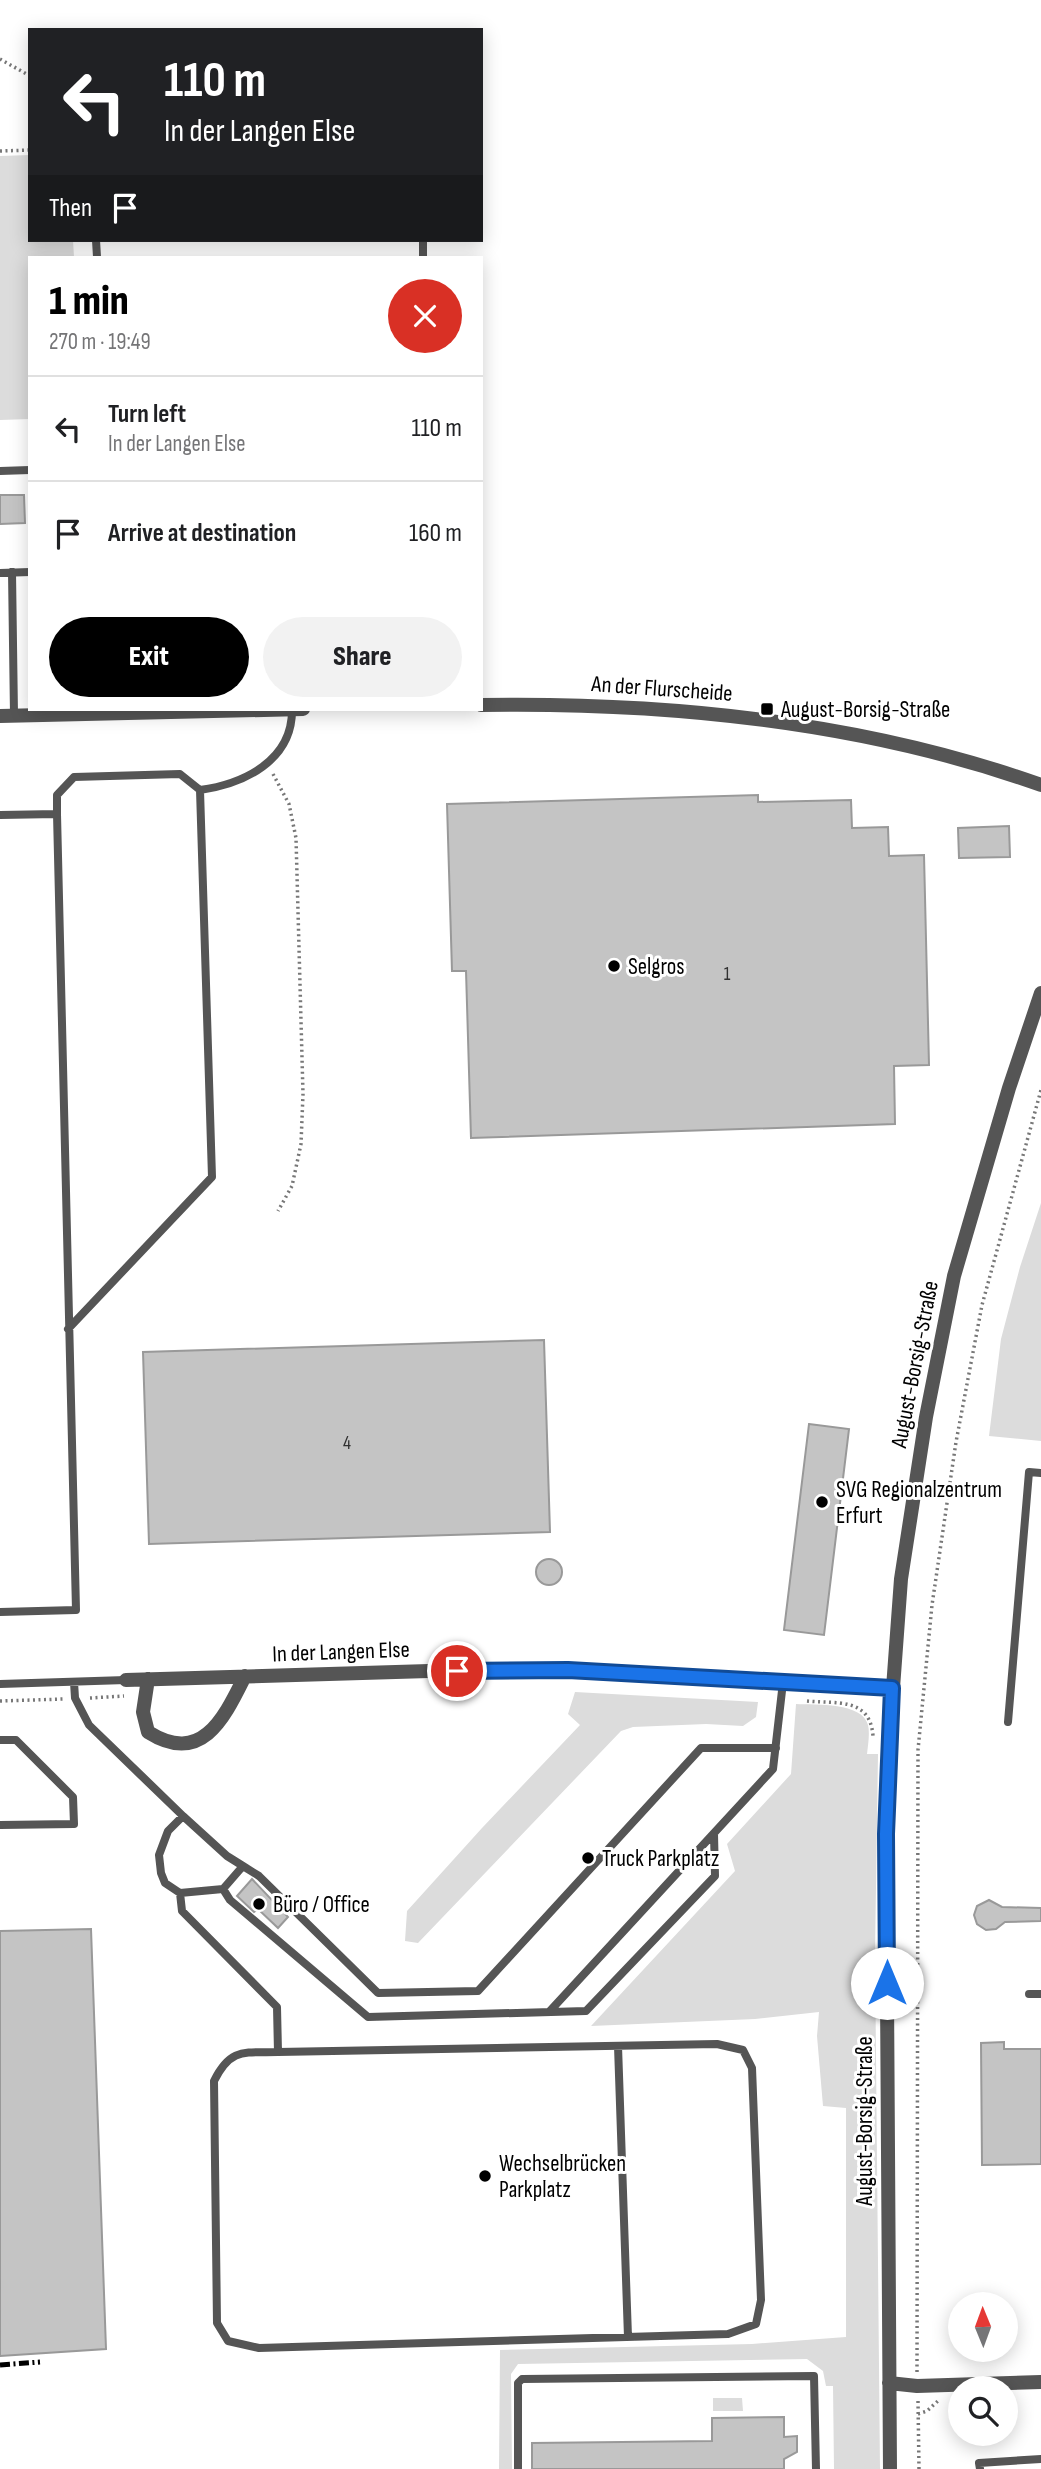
<!DOCTYPE html>
<meta charset="utf-8">
<style>
body{margin:0;font-family:"Sofia Sans Condensed",sans-serif;background:#f2f2f2;color:#202124;height:100vh;display:flex;flex-direction:column;font-size:26px;white-space:nowrap}
*{box-sizing:border-box;margin:0}
p{font-size:23px;color:#757577}
.icon{flex:none;width:38px;height:38px;fill:none;stroke:currentColor;stroke-width:2;stroke-linecap:round;stroke-linejoin:round}
.map{position:relative;flex:1;overflow:hidden}
.drawer{position:absolute;left:28px;top:256px;width:455px;height:455px;display:flex;flex-direction:column;background:#fff;border-radius:0px;box-shadow:0 4px 18px #0003}
.drawer>*{flex:none}
.top-card{position:absolute;left:28px;top:28px;width:455px;height:214px;border-radius:0px;box-shadow:0 4px 18px #0003;background:#202124;color:#fff;overflow:hidden}
.needle{width:46px;rotate:359deg}
.fabs{position:absolute;left:948px;top:2292px;display:grid;gap:14px}
.fabs a{display:grid;place-items:center;width:70px;height:70px;border-radius:50%;background:#fff;box-shadow:0 4px 18px #0003;font-size:35px}
.pin{position:absolute;display:grid;place-items:center;width:60px;height:60px;color:#fff;margin:-30px;border:4px solid #fff;border-radius:50%;box-shadow:0 2px 7px #0007}
.me{position:absolute;width:77px;margin:-38px;rotate:0deg;stroke-linejoin:round;filter:drop-shadow(0 0 5px #0008)}
.turn{display:flex;align-items:center;gap:24px;height:147px;padding:0 21px;font-size:32px}
.turn .icon{width:91px;height:91px;stroke-width:2.5}
.turn b{display:block;font-size:49px;line-height:60px}
.then{display:flex;align-items:center;height:66px;padding:0 21px;background:#0003;gap:14px;font-size:26px}
.round{display:grid;place-items:center;flex:none;width:74px;height:74px;border-radius:37px;background:#f2f2f2}
.headline{display:flex;align-items:center;justify-content:space-between;height:119px;padding:0 21px}
h1{font-size:42px;font-weight:800;line-height:52px;color:#000}
.action{display:flex;gap:14px;margin-top:auto;padding:14px 21px}
.action a{flex:1;height:80px;border-radius:42px;background:#000;color:#fff;font-size:28px;font-weight:800;line-height:80px;text-align:center}
.action a+a{background:#f2f2f2;color:#202124}
ul{padding:0;list-style:none}
li{display:flex;align-items:center;gap:21px;height:105px;padding:0 21px;border-top:2px solid #e0e0e0}
li div{flex:1}
li b{display:block;font-size:26px}
li em{font-style:normal}
.map>svg:first-child{display:block}
.green{fill:#dcdcdc}
.building{fill:#c4c4c4;stroke:#999;stroke-width:2}
.lines{fill:none;stroke-linecap:round;stroke-linejoin:round}
.path{stroke:#777;stroke-width:3.5;stroke-dasharray:2 3.5;stroke-linecap:butt}
.lane{stroke:#555;stroke-width:8}
.street{stroke:#555;stroke-width:14}
.rail{stroke:#000;stroke-width:5;stroke-dasharray:10 3.5 2 3.5;stroke-linecap:butt}
.route-casing{stroke:#114b97;stroke-width:18}
.route{stroke:#1a73e8;stroke-width:12}
.poi-dot{fill:#000;stroke:#fff;stroke-width:2.5}
.labels{text-anchor:middle;stroke-width:6;stroke-linejoin:round;paint-order:stroke}
.number-label{font-size:19px;fill:#313131}
.street-label{font-size:23px;fill:#000;stroke:#fff}
.poi-label{font-size:23px;fill:#000;stroke:#fff;text-anchor:start}
</style>
<div class="map">
<svg width="1041" height="2469" viewBox="0 0 1041 2469">
<rect width="100%" height="100%" fill="#fff"/>
<path class="green" d="M30 155V240H73L74 257H30V419L0 420V156Z
M1041 1203V1441L989 1436 1001 1339 1020 1267Z
M575 1692 758 1702 756 1717 743 1726 706 1724 633 1727 621 1731 418 1943 405 1941 407 1911 482 1828 580 1725 568 1714Z
M796 1704C816 1705 862 1702 868 1725 870 1733 868 1745 867 1754H878L875 1954 880 2469H834L833 2386H826L823 2371 807 2359 518 2364 511 2374 512 2469H499L500 2350 752 2344 846 2337V2108L823 2106 817 2036 819 2012 755 2019 591 2026 735 1871 727 1844 791 1774Z
M713 2398H742L743 2411H713Z"/>
<path class="building" d="M0 495H24L25 523 0 524Z
M758 795V802L851 800 852 828 888 827 889 856 924 855 929 1065 894 1066 895 1124 471 1138 466 971H452L447 804Z
M1009 826 1010 857 959 858 958 828Z
M544 1340 550 1532 149 1544 143 1352Z
M809 1424 849 1429 824 1635 784 1630Z
M536 1572a13 13 0 1 1 26 0a13 13 0 1 1-26 0Z
M252 1879 288 1917 278 1928 258 1909 254 1912 237 1896Z
M989 1900 1002 1907 1041 1908V1921L1005 1922 996 1929 986 1930 977 1924 974 1915 977 1906Z
M91 1929 106 2349 0 2356V1931Z
M1004 2042V2049H1041V2164L982 2165 981 2043Z
M784 2417V2437L797 2436V2452L784 2459V2469H532V2443L712 2441V2418Z"/>
<g class="lines">
<path class="path" d="M0 59 30 76
M0 151 30 150
M273 774 289 804 296 838 303 1094 301 1144 292 1186 278 1211
M90 1698 124 1696
M0 1701 64 1699
M807 1701C837 1704 870 1697 873 1736
M917 2372 918 1750 932 1605 956 1442 982 1305 1041 1090
M918 2401 919 2469
M918 2414 927 2411 939 2400"/>
<path class="lane" d="M96 240 97 257
M423 240V257
M0 471 30 470
M12 572 14 715
M0 573 30 572
M200 790C243 784 293 761 292 709
M0 815 57 814V795L74 777 180 774 200 790 212 1177 68 1329
M0 1612 76 1610 57 814
M74 1682 75 1698 89 1725 183 1816 168 1831 159 1855 161 1873 165 1883 180 1893 182 1911 277 2007 278 2052 717 2044 743 2050 752 2068 761 2300 756 2324 728 2334 259 2348 228 2341 217 2323 214 2081C231 2047 245 2053 278 2052
M0 1684 126 1680
M1008 1722 1029 1472 1041 1473
M0 1740H16L73 1797 74 1824 0 1825
M243 1866 259 1876 378 1993 478 1991 701 1748H776
M223 1889 230 1900 368 2017 586 2011 715 1876 714 1834
M180 1893 223 1889 243 1866 227 1856 183 1816
M1029 1994H1041
M549 2012 773 1769 783 1682
M618 2046 628 2337
M518 2469V2383L522 2379 814 2376 816 2469
M980 2469 979 2463 1041 2459"/>
<path class="street" d="M481 705C670 702 862 721 1041 785
M0 716 303 709
M148 1679 143 1712 148 1732C202 1766 224 1718 245 1676
M126 1680 429 1671 568 1670 893 1688
M889 2383 917 2386 1041 2382
M890 2469 886 1834 893 1688 901 1579 926 1417 954 1276 1009 1088 1041 993"/>
<path class="rail" d="M0 2365 40 2362"/>
</g>
<g class="lines">
<defs>
<path id="route" d="M457 1671 568 1670 892 1688 886 1834 887 1983"/>
</defs>
<use href="#route" class="route-casing"/>
<use href="#route" class="route"/>
</g>
<g class="poi-dot">
<rect x="760" y="702" width="14" height="14" rx="3.5"/>
<circle cx="614" cy="966" r="7"/>
<circle cx="822" cy="1502" r="7"/>
<circle cx="588" cy="1858" r="7"/>
<circle cx="259" cy="1904" r="7"/>
<circle cx="485" cy="2176" r="7"/>
</g>
<g class="labels">
<g class="number-label">
<text x="727" y="980">1</text>
<text x="347" y="1449">4</text>
</g>
<g class="street-label">
<text transform="translate(662 688) rotate(4)" y="8">An der Flurscheide</text>
<text transform="translate(914 1364) rotate(-79)" y="8">August-Borsig-Straße</text>
<text transform="translate(341 1651) rotate(-2)" y="8">In der Langen Else</text>
<text transform="translate(864 2121) rotate(-90)" y="8">August-Borsig-Straße</text>
</g>
<g class="poi-label">
<text x="781" y="717">August-Borsig-Straße</text>
<text x="628" y="974">Selgros</text>
<text x="836" y="1497">SVG Regionalzentrum<tspan x="836" dy="26">Erfurt</tspan></text>
<text x="602" y="1866">Truck Parkplatz</text>
<text x="273" y="1912">Büro / Office</text>
<text x="499" y="2171">Wechselbrücken<tspan x="499" dy="26">Parkplatz</tspan></text>
</g>
</g>
</svg>
<div class="fabs">
<a><svg class="needle" viewBox="-14 -14 28 28"><path d="M0-13l5 13h-10z" fill="#e53935"/><path d="M0 13l5-13h-10z" fill="#757577"/></svg></a>
<a><svg class="icon" aria-label="search" viewBox="0 0 24 24"><circle cx="10" cy="10" r="6"/><path d="M15 15l6 6"/></svg></a>
</div>
<div class="pin" style="left:457px;top:1671px;background:#d93025"><svg class="icon" aria-label="arrive" viewBox="0 0 24 24"><path d="M6 21V4h12l-3 4 3 4H6"/></svg></div>
<svg class="me" style="left:887px;top:1983px" viewBox="-20 -20 40 40"><circle r="19" fill="#fff"/><path d="M0-13L10 11 0 6-10 11z" fill="#1a73e8"/></svg>
<div class="top-card">
<div class="turn"><svg class="icon" aria-label="left" viewBox="0 0 24 24"><path d="M17 20v-9H6M10 6l-5 5 5 5"/></svg><div><b>110 m</b>In der Langen Else</div></div>
<div class="then">Then<svg class="icon" aria-label="arrive" viewBox="0 0 24 24"><path d="M6 21V4h12l-3 4 3 4H6"/></svg></div>
</div>
<section class="drawer">
<div class="headline"><div><h1>1 min</h1><p>270 m · 19:49</p></div><a class="round" style="background:#d93025;color:#fff"><svg class="icon" aria-label="close" viewBox="0 0 24 24"><path d="M6 6l12 12M18 6L6 18"/></svg></a></div>
<ul>
<li><svg class="icon" aria-label="left" viewBox="0 0 24 24"><path d="M17 20v-9H6M10 6l-5 5 5 5"/></svg><div><b>Turn left</b><p>In der Langen Else</p></div><em>110 m</em></li>
<li><svg class="icon" aria-label="arrive" viewBox="0 0 24 24"><path d="M6 21V4h12l-3 4 3 4H6"/></svg><div><b>Arrive at destination</b></div><em>160 m</em></li>
</ul>
<div class="action"><a>Exit</a><a>Share</a></div>
</section>
</div>
